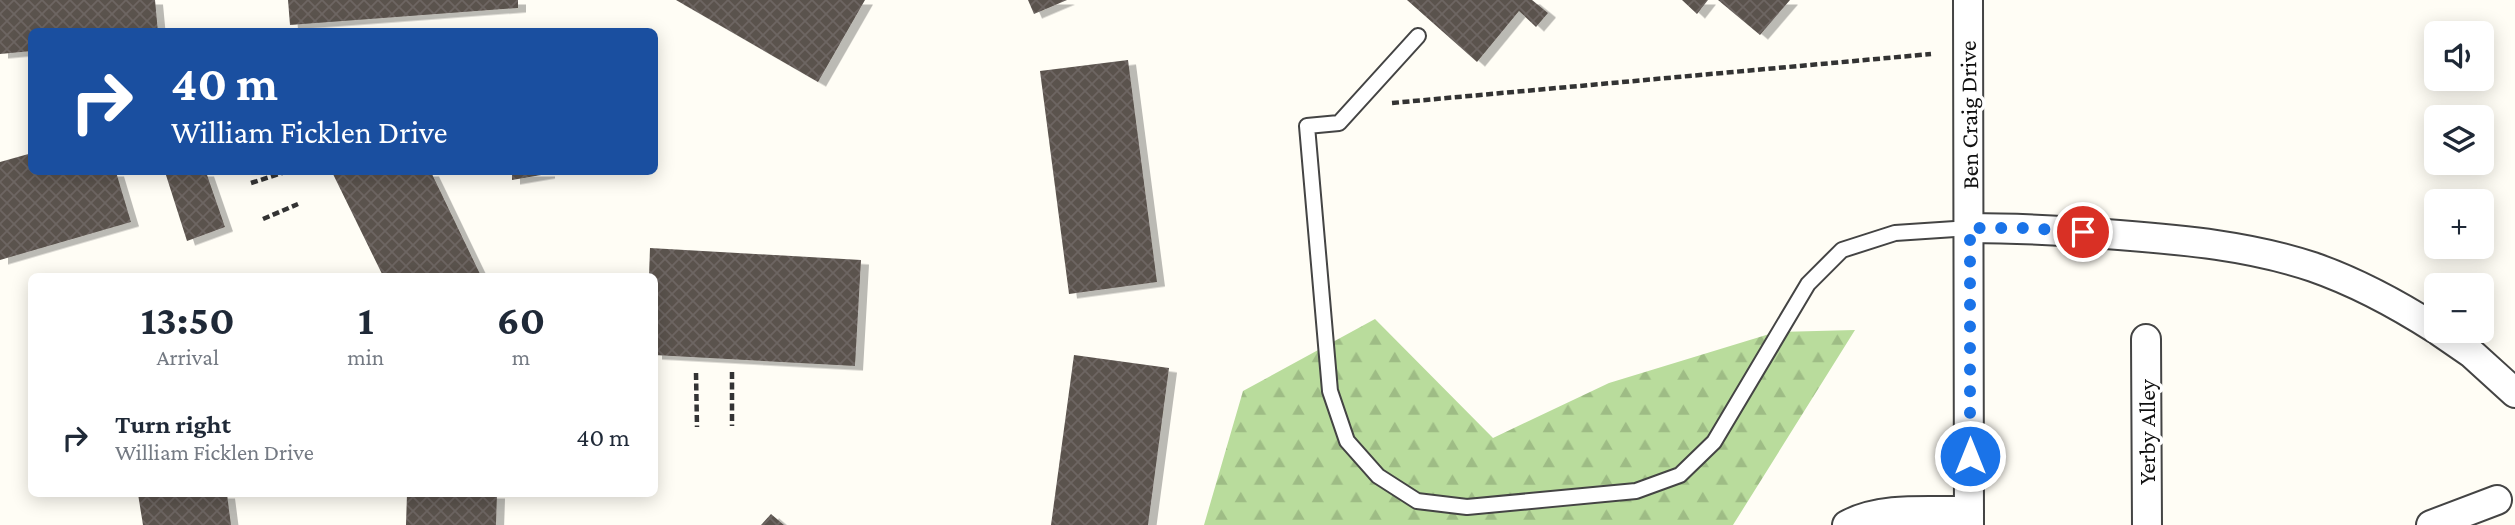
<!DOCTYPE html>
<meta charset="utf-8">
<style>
body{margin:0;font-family:"Crimson Pro",serif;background:#f2f2f3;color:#1f2937;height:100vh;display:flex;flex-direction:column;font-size:26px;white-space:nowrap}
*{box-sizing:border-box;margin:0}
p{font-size:23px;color:#747a83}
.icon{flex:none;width:38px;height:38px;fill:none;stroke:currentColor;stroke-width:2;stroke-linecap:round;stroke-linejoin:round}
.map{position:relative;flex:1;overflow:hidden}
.details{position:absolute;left:28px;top:273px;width:630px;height:224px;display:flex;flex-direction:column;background:#fff;border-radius:10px;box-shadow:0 4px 18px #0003}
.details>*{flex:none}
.banner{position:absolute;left:28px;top:28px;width:630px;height:147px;border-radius:10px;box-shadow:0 4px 18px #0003;background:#1a4fa0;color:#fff;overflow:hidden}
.controls{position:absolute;left:2424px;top:21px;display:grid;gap:14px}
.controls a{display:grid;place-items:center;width:70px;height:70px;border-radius:10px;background:#fff;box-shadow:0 4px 18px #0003;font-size:35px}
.pin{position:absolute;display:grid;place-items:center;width:60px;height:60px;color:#fff;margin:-30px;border:4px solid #fff;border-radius:50%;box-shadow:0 2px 7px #0007}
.me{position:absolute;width:77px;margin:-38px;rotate:0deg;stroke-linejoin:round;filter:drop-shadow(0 0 5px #0008)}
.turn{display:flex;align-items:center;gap:24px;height:147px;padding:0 28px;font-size:32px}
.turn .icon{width:91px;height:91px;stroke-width:2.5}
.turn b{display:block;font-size:49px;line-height:60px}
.eta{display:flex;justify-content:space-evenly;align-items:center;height:119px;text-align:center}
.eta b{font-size:42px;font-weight:700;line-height:49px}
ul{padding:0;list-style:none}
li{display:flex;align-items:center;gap:21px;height:91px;padding:0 28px}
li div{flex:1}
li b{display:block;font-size:26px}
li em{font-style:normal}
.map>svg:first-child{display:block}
.forest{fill:url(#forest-firs)}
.building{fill:url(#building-cross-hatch);filter:url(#shadow)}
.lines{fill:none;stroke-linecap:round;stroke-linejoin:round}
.lane-casing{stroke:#444;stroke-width:18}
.street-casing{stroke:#444;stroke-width:32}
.path{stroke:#333;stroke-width:4.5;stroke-dasharray:7 3.5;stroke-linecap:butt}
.lane{stroke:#fff;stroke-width:14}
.street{stroke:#fff;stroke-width:28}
.route{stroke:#1a73e8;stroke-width:12;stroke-dasharray:0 21.6}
.labels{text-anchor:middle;stroke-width:7;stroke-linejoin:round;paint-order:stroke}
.street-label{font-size:24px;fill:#111;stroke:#fff}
</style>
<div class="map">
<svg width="2515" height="525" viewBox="0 0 2515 525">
<defs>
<pattern id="forest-firs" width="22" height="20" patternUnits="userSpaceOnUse" patternTransform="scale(1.75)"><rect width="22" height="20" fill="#b9dc9c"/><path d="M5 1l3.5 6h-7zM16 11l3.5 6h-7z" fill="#9ebc85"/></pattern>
<pattern id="building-cross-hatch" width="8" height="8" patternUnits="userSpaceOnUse" patternTransform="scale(1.75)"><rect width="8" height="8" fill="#5a524d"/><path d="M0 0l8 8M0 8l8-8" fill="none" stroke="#6d6662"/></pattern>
<filter id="shadow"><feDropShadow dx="8" dy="4.5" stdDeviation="0" flood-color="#0004"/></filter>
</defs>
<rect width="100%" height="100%" fill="#fffdf5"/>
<path class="forest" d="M1375 319 1493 438 1609 383 1776 332 1855 330 1733 525H1204L1243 391Z"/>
<path class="building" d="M0 0H155L158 32H32V51L0 54Z
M288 0H518V8L290 25Z
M676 0H865L818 82Z
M1028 0H1067L1034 14Z
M1407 0H1532L1548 13 1536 27 1519 11 1477 62Z
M1682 0H1708L1697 14Z
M1718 0H1790L1760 35Z
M1128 60 1157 282 1069 294 1040 71Z
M32 153V172H116L131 222 0 260V162Z
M165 172H206L225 227 187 241Z
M332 172H431L481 276H383Z
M512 172H547V174L512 180Z
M650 248 861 260 855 366 654 355V276H649Z
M1074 355 1169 368 1148 525H1051Z
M138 494H227L231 525H143Z
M407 494H497L496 525H406Z
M771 514 784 525H761Z"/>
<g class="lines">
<defs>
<path id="lane" d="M1418 36 1339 123 1307 126 1330 391 1347 441 1378 476 1417 501 1467 507 1636 491 1680 475 1714 442 1808 284 1842 250 1895 233 1970 228"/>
<path id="street" d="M1968 0 1969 525
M1970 228C2020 228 2069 231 2119 235 2184 240 2250 246 2313 267 2356 282 2397 304 2436 329
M2439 331 2471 353 2515 393
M2146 339 2147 525
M1847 525C1882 506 1930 512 1969 511
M2431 525 2497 500"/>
</defs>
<use href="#lane" class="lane-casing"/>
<use href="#street" class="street-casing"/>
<path class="path" d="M1392 103 1931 54
M251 183 285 172
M263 219 298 204
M732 372V426
M696 373 697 427"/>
<use href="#lane" class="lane"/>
<use href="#street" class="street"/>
</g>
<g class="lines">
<path class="route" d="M1970 456V228H2027L2083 232"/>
</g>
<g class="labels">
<g class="street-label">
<text transform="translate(1969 115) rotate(-91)" y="8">Ben Craig Drive</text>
<text transform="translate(2147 432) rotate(-90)" y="8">Yerby Alley</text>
</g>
</g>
</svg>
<div class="controls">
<a><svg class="icon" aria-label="sound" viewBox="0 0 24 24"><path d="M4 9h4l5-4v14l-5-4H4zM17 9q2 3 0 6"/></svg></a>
<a><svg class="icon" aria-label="layers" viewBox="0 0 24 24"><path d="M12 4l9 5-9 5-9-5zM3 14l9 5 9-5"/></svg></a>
<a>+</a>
<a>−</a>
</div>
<div class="pin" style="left:2083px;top:232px;background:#d93025"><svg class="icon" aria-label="arrive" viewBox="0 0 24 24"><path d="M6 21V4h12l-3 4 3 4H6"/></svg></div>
<svg class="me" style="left:1970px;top:456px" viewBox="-20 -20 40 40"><circle r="17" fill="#1a73e8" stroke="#fff" stroke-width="3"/><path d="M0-11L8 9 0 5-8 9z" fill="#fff"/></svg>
<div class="banner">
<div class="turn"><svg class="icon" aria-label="right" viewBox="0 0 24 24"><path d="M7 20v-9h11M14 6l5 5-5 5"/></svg><div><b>40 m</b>William Ficklen Drive</div></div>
</div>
<section class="details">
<div class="eta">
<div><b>13:50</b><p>Arrival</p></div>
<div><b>1</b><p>min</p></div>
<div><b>60</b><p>m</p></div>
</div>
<ul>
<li><svg class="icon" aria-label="right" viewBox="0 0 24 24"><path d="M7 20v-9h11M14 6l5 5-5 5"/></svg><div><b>Turn right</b><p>William Ficklen Drive</p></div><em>40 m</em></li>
</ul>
</section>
</div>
